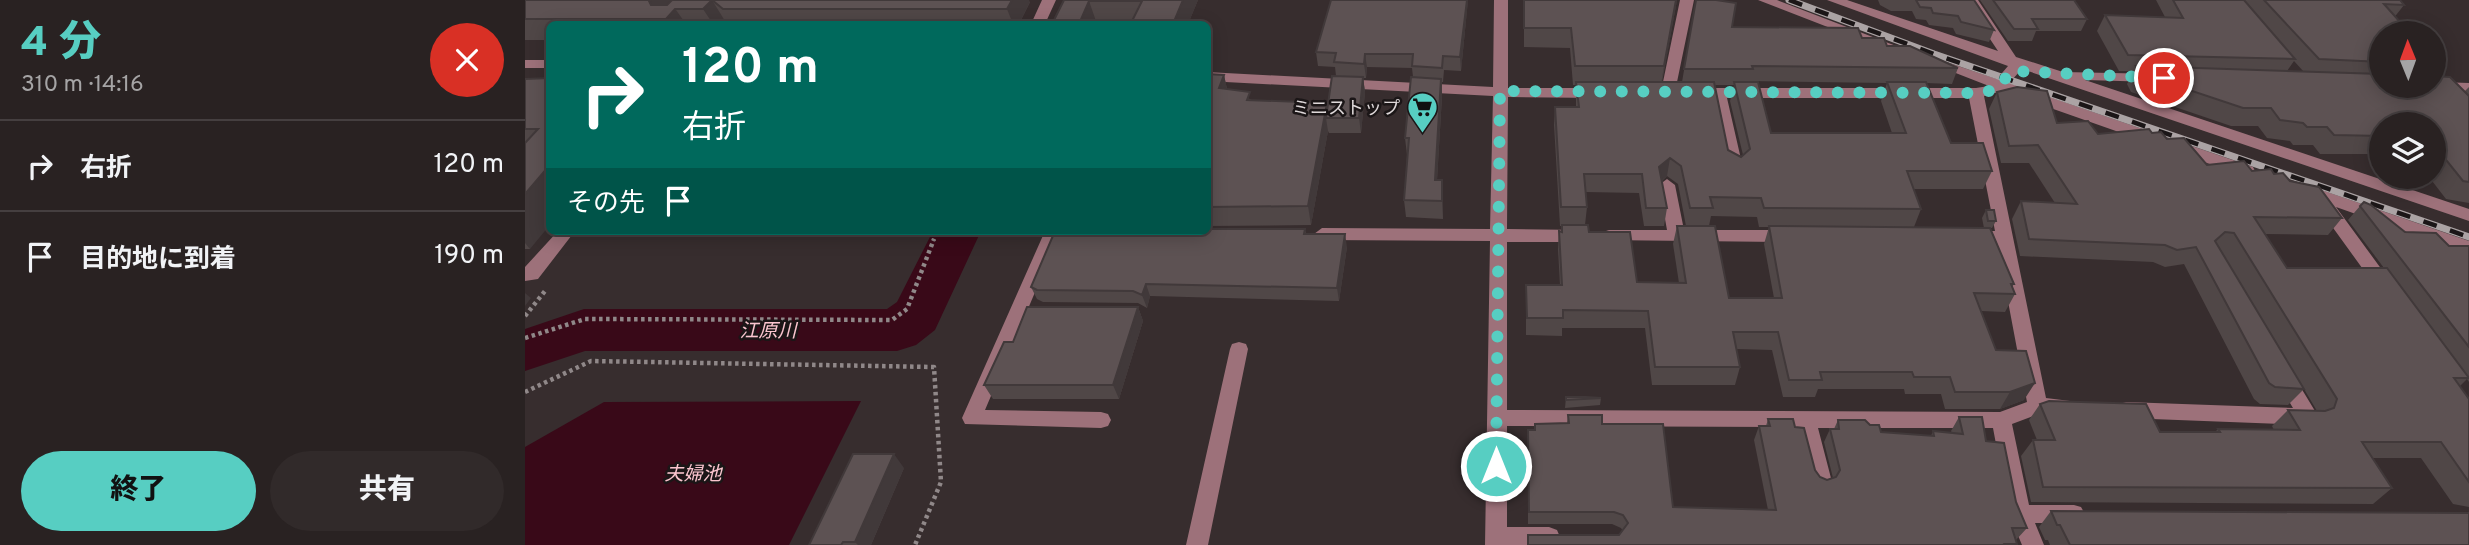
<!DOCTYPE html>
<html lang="ja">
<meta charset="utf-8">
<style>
body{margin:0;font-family:Overpass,"Noto Sans JP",sans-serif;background:#312a2a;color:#f1f3f6;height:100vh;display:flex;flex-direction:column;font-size:26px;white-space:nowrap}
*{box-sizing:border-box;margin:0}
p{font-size:23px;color:#a5a4a5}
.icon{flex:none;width:38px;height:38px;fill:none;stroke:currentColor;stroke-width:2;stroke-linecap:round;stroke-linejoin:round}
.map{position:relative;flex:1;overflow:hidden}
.drawer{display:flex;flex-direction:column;background:#292222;width:525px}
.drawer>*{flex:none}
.guide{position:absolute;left:21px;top:21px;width:665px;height:214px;border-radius:10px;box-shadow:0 4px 18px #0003,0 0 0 2px #453f40;background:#00695c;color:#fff;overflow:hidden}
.needle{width:46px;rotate:359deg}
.tools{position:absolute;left:1844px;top:21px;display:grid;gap:14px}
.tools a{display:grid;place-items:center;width:77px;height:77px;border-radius:50%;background:#292222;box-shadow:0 4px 18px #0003,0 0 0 2px #453f40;font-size:35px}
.pin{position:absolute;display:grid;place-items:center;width:60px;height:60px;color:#fff;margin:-30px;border:4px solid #fff;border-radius:50%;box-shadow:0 2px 7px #0007}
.me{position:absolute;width:77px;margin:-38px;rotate:0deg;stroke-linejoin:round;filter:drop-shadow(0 0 5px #0008)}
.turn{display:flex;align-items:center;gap:24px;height:147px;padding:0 21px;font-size:32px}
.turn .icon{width:91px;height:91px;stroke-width:2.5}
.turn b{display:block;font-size:49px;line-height:60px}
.then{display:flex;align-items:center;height:66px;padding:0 21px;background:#0003;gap:14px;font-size:26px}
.round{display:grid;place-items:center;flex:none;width:74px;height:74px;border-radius:37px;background:#312a2a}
.overview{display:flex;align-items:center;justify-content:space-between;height:119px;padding:0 21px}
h1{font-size:42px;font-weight:800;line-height:52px;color:#57cec2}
.button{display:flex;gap:14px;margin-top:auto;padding:14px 21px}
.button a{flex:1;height:80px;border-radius:42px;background:#57cec2;color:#111;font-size:28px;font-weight:800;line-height:80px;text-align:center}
.button a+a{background:#312a2a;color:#f1f3f6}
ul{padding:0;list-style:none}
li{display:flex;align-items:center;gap:21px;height:91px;padding:0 21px;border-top:2px solid #453f40}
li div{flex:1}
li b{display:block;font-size:26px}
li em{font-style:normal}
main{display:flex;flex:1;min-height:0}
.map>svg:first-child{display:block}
.water{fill:#390918}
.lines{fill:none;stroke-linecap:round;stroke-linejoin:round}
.river{fill:#390918;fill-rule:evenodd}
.path-far1{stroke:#908889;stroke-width:3.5;stroke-dasharray:2.5 2.5;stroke-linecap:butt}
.path{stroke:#908889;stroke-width:4.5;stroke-dasharray:3.5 3.5;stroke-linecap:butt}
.minor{fill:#9d717a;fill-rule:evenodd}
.rail-casing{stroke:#aba3a4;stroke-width:7}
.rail{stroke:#1b1617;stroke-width:4.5;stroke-dasharray:14;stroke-linecap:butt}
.wall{fill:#504747;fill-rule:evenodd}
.shaded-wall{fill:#41393a}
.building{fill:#5d5253;stroke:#41393a;stroke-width:2}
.route{stroke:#57cec2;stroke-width:12;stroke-dasharray:0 21.6}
.labels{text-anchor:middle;stroke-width:5;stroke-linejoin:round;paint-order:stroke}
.poi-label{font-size:18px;fill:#ded8d9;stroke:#1b1617;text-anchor:end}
.water-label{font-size:19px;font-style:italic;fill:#fbc5cf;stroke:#1b1617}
</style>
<main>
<section class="drawer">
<div class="overview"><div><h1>4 分</h1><p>310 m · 14:16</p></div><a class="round" style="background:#d93025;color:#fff"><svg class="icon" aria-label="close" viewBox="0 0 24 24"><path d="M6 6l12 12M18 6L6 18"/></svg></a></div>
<ul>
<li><svg class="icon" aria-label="right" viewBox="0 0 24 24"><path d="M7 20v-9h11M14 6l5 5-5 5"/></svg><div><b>右折</b></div><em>120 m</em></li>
<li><svg class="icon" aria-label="arrive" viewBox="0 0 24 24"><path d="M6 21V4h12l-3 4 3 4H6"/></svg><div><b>目的地に到着</b></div><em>190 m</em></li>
</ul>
<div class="button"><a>終了</a><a>共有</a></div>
</section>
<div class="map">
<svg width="1944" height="545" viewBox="0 0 1944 545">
<rect width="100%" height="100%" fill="#372d2e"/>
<path class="water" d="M336 401 264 545H0V447L79 402Z"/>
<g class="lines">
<path class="river" d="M408 231H456L410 330 391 345 372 351H60L0 371V329L59 309H362L372 302Z"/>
<path class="path-far1" d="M408 241 412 231"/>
<path class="path" d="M0 316 20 291
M0 338 60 319 367 320 382 309 409 239
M0 392 66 361 409 367 416 482 390 545"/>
<path class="minor" d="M517 0H531L520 24H506Z
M969 0H983V88H1075L1082 93 1075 98 983 97 982 229 1056 230 1064 236 1056 242H982V410L1475 412 1502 402 1472 243H1448L1440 237 1448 231H1470L1444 98H1202L1218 168 1210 173 1202 168 1188 98H1169L1162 93 1169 88H1451L1464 86 1405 63 1412 59 1472 79 1483 66 1302 0H1322L1473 51 1439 0H1453L1491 57 1538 72 1635 74V80L1630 82 1560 80 1944 209V221L1497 69 1484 83 1728 167 1730 171 1722 176 1716 175 1477 91 1459 96 1521 398 1545 401 1548 407 1545 413 1514 414 1487 424 1504 505H1549L1556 507 1560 514 1556 521 1549 523H1510L1519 545H1497L1484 514 1468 428H1293L1307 482 1304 488 1297 491 1290 488 1287 482 1273 427 982 426V527H1024L1032 530 1035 537 1029 545H960L965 241 797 240 789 234 797 228 965 229 968 96 682 81V72L968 87Z
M1155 0H1169L1152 82 1153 93 1146 98 1139 93 1138 82Z
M1233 0H1252L1392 54 1390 57H1380Z
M0 60H24V68H0Z
M1914 82 1944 83V93L1909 90 1907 87Z
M1142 179 1150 185 1159 230H1262L1270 236 1262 242 1078 240 1076 236 1078 232 1084 230H1142L1134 185Z
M1782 185 1944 241V254L1811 207 1868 285 1865 290H1853L1793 207 1792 201 1776 195 1774 191Z
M33 231H50L13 279 0 281V267Z
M520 231H536L460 410 576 412 583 414 586 420 583 426 576 428 440 424 437 418Z
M714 342 721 344 723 349 683 545H661L705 349 707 344Z
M1760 370 1767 373 1790 411 1793 417 1790 423 1783 425 1601 418 1594 416 1591 410 1594 404 1601 402 1768 408 1750 378 1753 373Z"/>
<defs>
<path id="rail" d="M1264 0 1409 54 1944 237"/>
</defs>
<use href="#rail" class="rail-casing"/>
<use href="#rail" class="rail"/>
</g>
<path class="wall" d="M0 0 505 2 494 24H205L200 21 197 24H24V40H0Z
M539 0H673L663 24H607V23L527 24Z
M943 0 936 71 919 70 918 82H917V96L912 180 918 198V219L881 217 879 200 882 155 880 138 888 77 887 68 842 67 841 78H838L840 92 836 133H804L803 131 786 225 682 226V74L699 75 702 89 727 100 803 109 811 76 810 67 793 66 791 52Z
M999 0H1152L1137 82H1157L1171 0 1207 27 1337 38 1433 68 1427 84 1401 83 1426 143 1467 171 1458 189H1389L1396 209 1389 227 1459 228 1457 218 1461 210 1471 221 1467 228H1465L1489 284 1487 287 1490 294 1480 312 1456 311 1471 350 1499 400 1475 409H1420L1416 394H1380L1379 389H1293L1290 397H1258L1247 350 1211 349 1215 367 1210 385H1127L1120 328H1037V336L1001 335V285H1035L1033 249 1034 231 1036 232 1037 226H1035L1029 125 1030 107H1051V85H1048L1045 48 999 47ZM1225 81 1362 83 1356 101 1367 133H1246ZM1190 85H1209L1205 101 1218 155 1216 157 1203 150ZM1142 176 1153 184 1161 226H1152L1148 244 1154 283 1112 282 1064 232 1060 225 1062 207 1061 192 1114 193 1119 226H1139L1142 208 1137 181ZM1186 216 1232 217 1234 227H1244L1239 244 1249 298H1204L1184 226Z
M1353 0H1449L1469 30 1464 42 1431 34 1428 28 1404 25 1401 20 1391 19 1387 11H1366L1355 5Z
M1455 0H1549L1562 19 1556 31H1511L1507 41H1483Z
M1631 0H1875L1879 5 1857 33V86L1940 91 1944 87V203L1921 199 1904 177H1909V124H1857V154H1795L1788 145H1768L1765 141 1742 138 1733 126H1706L1606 92 1602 84 1609 71H1594L1572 31 1580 15 1640 17ZM1769 61 1779 72 1762 71Z
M1909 59 1916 66 1909 74Z
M24 78 5 249H0V79Z
M1472 92 1532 123 1573 134 1627 133 1642 139 1682 165 1749 174 1765 181 1817 218 1803 235 1740 234 1762 268H1859L1823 220 1835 206 1880 232 1924 246H1944V382L1942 379 1935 386 1944 399V507L1928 504 1896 458H1847L1867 488 1848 504 1506 502 1496 456 1508 440H1512L1504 420 1515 404 1635 432H1690L1693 429 1749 430 1747 426 1763 410 1792 411 1779 389 1763 405 1735 404 1729 399 1659 264 1640 267 1628 262 1495 256 1487 219 1496 201 1530 203 1504 163H1476L1464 109Z
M780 229 781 234 822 247 814 301 625 296 622 308 613 303 518 302 512 299 506 287Z
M613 307 618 321 594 399H468L459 385 488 342Z
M1041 397 1076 398 1075 405 1040 408Z
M1043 415 1077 424 1148 507 1243 510 1229 440 1234 426H1241L1243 419 1270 427 1290 470 1295 477 1302 480 1308 478 1299 442 1305 429H1309L1313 420 1345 425 1356 432 1406 436 1408 431 1427 433 1426 431 1434 417 1461 441 1491 502 1502 528 1491 540 1492 544 1491 545H1003L1094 535 1098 531 1096 528 1087 524H1003V430H1009L1010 424 1042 423Z
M379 468 346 545H284Z
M1526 511 1944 545H1525L1523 540H1520L1514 527Z"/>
<path class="shaded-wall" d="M126 0H157L158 2 151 10 161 24H145L141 19 126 5 124 1Z
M187 0 200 21 197 24H188L178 9Z
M487 0H504L505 2 494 24H488L482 9Z
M658 0H673L663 24H648Z
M942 0H943L936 71 935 57Z
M1151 0H1152L1136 85 1139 66Z
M564 1 572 24H554Z
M840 54 842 67 841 78 839 64Z
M699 75 703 94 694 88Z
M838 77 840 92 836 133 834 118Z
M916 79 917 96 911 198 910 180Z
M802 103 804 118H801L803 131 786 225 783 206Z
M1145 158 1142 176 1131 185 1134 167Z
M24 166V226L5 249 0 243V194Z
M917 180 918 198V219L917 201Z
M820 234 822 247 814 301 812 288Z
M621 284 625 296 622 308 617 295Z
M0 293 6 298 0 306Z
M613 307 618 321 594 399 588 385Z
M1510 383 1499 400 1475 409 1485 392Z
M369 454 379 468 346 545H333L330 542Z"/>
<path class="building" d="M0 0H126L124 1 126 5H142L147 0H187L178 9H150L141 19H0Z
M187 0H487L482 9H198Z
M539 0H658L648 24 606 23 617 1H564L554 24H527Z
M806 0H942L935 57 918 56 917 68 887 66 888 54H840L839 64 809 62 811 53 791 52Z
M999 0H1151L1139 66H1050L1046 28H999Z
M1171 0H1191L1211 3 1207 27 1333 28 1337 38H1359L1362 46H1385L1433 68 1227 66 1228 69H1159Z
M1391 0H1449L1469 30 1436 22 1433 16 1408 13 1406 8 1395 7Z
M1468 0H1549L1562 19H1507L1513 29H1489Z
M1648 0H1719L1770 59 1603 55 1580 15 1658 18Z
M1739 0H1875L1879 5 1859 4 1885 33H1857V62L1794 59Z
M1909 59 1916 66H1909Z
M1611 66 1857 74V86H1909V76L1925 77 1944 96V182L1938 181 1909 145V124H1857V136L1809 135 1802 127H1782L1778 123 1755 120 1746 108H1718L1616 74Z
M682 74 699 75 694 88 725 92 722 100 802 103 783 206 682 207Z
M807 76 838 77 834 118H801Z
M886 77 916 79 910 180H917V201L879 200 884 138H880Z
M24 78V166L0 194V143L13 129H0V79Z
M1051 82H1189L1203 150 1216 157 1225 149 1209 82H1233L1246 133H1381L1362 82H1401L1426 143H1458L1467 171H1382L1396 209 1239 208 1236 198 1185 197 1188 208H1165L1156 166 1145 158 1134 167 1142 208H1121L1117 174H1059L1062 207H1036L1030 107H1054Z
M1492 87 1522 91 1532 123 1563 121 1573 134 1624 129 1627 133 1636 132 1642 139 1659 138 1682 165 1719 161 1727 171 1746 169 1749 174 1758 173 1765 181 1794 187 1817 218 1729 217 1762 268H1862L1944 378H1929L1944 399V482L1916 442H1837L1867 488 1518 487 1508 440H1530L1515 404 1524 401 1621 404 1635 432H1695L1693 429 1775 430 1763 410 1800 411 1809 408 1812 399 1709 233 1700 232 1690 241 1779 389 1750 387 1744 383 1671 247 1652 250 1640 245 1504 239 1496 201 1552 204 1513 145 1484 146 1472 92Z
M1839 202 1846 205 1880 232 1911 233 1924 246H1944V347L1835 206Z
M1461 210H1469L1471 221H1463Z
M1037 225H1063L1064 232H1105L1112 282 1161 283 1152 226H1190L1204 298H1257L1244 226 1465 228 1489 284H1486L1490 294 1449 293 1471 350 1501 351 1510 383 1485 392H1430L1425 377H1389L1387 372H1295L1297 380H1264L1253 332H1208L1215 367H1130L1123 311 1038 310V318H1002L1001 285H1037L1034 231 1037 232Z
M682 229H780L779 234H820L812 288 621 284 617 295 608 291 512 290 506 287 530 231H682Z
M502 307H613L588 385H459L479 342H488Z
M1041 397H1061L1076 398 1041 400Z
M1043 415H1077V424H1138L1148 507 1251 510 1234 426H1245L1243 419H1268L1270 427 1279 428 1290 470 1295 477 1302 480 1311 477 1315 470 1305 429H1314L1313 420H1340L1345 425H1354L1356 432 1409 436 1408 431 1438 434 1434 417H1457L1461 441 1479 443 1491 502 1502 528H1487L1492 544H1480L1481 545H1003V535H1094L1103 523 1098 515 1089 512H1004L1003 430H1010V424L1044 423Z
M328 454H369L330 542H318L316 545H284Z
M1526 511 1944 513V545H1545L1535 525H1532Z"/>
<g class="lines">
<path class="route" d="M971 466 975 91 1451 93 1470 90 1487 71 1639 78"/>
</g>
<defs>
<symbol id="supermarket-pin" viewBox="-11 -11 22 30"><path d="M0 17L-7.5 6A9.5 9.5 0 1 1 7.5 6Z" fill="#57cec2" stroke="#1b1617"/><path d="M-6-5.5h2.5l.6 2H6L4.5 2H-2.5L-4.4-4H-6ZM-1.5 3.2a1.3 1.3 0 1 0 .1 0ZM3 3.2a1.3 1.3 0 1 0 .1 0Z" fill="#111"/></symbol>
</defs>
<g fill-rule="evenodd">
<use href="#supermarket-pin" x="880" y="90" width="35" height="47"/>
</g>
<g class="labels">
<g class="poi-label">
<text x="875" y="114">ミニストップ</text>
</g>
<g class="water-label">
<text x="243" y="337">江原川</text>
<text x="168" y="480">夫婦池</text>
</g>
</g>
</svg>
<div class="tools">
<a><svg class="needle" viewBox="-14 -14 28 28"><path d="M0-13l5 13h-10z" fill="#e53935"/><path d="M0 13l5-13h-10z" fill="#a5a4a5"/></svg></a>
<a><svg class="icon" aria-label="layers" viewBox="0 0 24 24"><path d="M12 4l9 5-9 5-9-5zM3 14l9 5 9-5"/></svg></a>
</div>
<div class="pin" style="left:1639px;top:78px;background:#d93025"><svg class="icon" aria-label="arrive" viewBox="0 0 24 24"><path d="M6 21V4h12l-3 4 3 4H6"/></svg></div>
<svg class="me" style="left:971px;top:466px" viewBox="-20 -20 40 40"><circle r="17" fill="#57cec2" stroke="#fff" stroke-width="3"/><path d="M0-11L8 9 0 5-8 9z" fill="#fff"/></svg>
<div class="guide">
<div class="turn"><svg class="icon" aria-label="right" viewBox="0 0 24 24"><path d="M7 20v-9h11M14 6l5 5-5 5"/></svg><div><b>120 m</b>右折</div></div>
<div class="then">その先<svg class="icon" aria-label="arrive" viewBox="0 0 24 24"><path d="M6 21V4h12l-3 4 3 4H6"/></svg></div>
</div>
</div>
</main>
